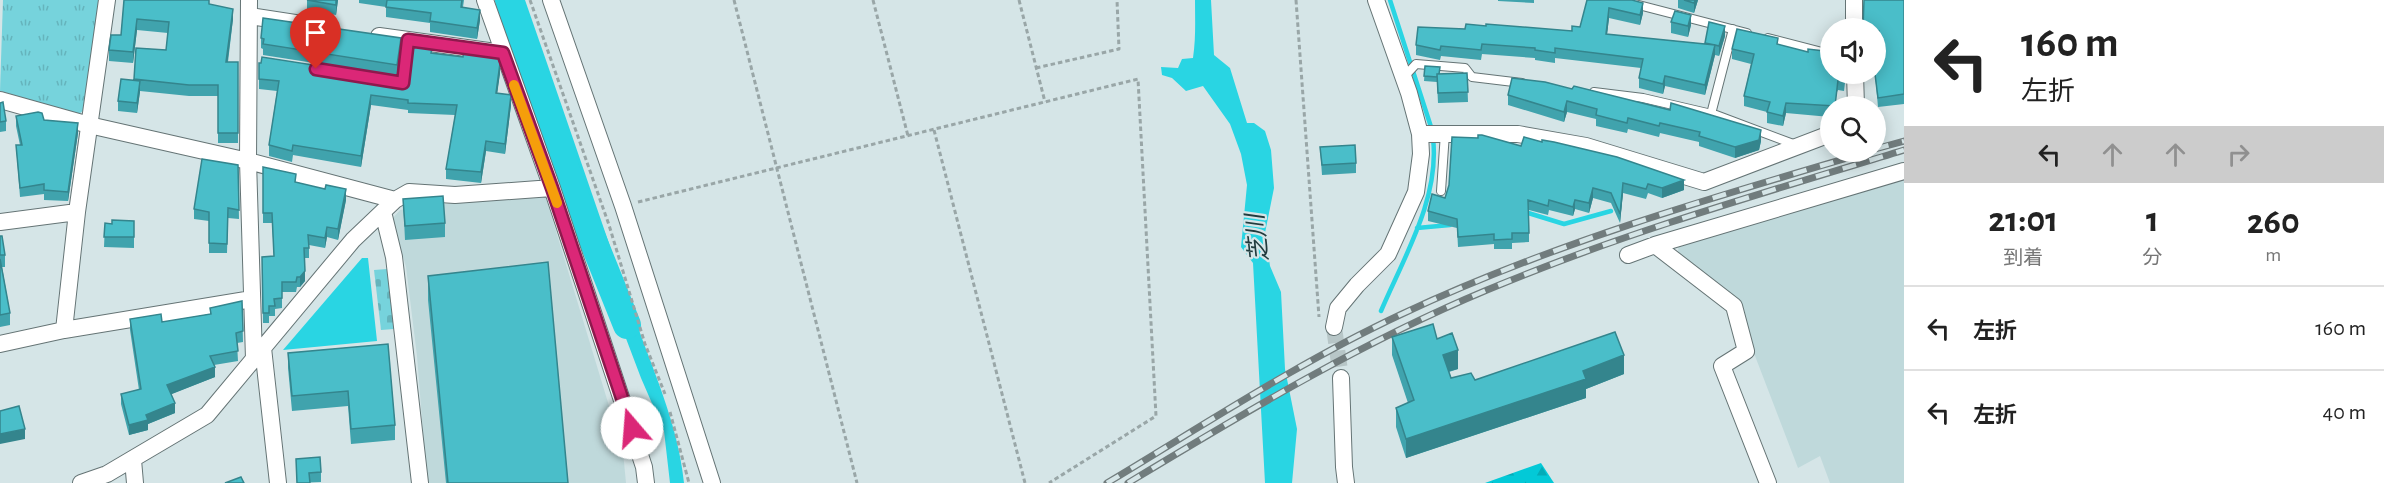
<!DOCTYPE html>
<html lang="ja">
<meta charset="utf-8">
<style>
body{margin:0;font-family:"Alegreya Sans","Noto Sans JP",sans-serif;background:#f2f2f2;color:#222;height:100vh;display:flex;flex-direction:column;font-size:22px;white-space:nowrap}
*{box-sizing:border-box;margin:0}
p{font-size:20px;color:#767676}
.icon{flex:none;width:33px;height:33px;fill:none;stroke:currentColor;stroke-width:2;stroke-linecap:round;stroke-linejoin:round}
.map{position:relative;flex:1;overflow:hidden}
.details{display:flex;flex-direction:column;background:#fff;width:480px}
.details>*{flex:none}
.banner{background:#fff;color:#222;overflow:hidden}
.buttons{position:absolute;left:1820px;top:18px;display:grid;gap:12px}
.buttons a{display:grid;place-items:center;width:66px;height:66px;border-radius:50%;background:#fff;box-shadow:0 3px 15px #0003;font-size:30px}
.pin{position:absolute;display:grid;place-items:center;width:51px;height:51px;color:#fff;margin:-62px -26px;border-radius:50% 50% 50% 0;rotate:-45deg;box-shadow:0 0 6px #0007}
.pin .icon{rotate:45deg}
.me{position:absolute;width:66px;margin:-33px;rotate:342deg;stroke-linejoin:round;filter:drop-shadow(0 0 4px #0008)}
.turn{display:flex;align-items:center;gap:21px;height:126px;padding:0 18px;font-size:27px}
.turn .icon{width:78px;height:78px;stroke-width:2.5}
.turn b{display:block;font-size:42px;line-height:51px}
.lanes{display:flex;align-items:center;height:57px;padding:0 18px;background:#0003;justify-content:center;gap:30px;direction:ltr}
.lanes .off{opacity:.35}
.eta{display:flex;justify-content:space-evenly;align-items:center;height:102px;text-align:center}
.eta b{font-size:36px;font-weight:700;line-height:42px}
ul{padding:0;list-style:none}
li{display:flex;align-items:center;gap:18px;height:84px;padding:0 18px;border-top:2px solid #e0e0e0}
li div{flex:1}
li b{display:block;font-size:22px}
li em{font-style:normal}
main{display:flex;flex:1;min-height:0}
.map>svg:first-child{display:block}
.built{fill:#bfd9db}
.grass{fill:url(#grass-tufts)}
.forest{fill:url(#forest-firs)}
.cemetery{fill:url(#cemetery-stones)}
.water{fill:#29d5e3}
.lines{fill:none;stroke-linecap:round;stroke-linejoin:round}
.stream{stroke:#29d5e3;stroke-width:4.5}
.river{stroke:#29d5e3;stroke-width:28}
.street-tunnel{stroke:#b7c6c7;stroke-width:16;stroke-dasharray:16 8;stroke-linecap:butt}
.lane-casing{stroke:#657475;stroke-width:10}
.street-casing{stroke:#657475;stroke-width:18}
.path{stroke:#99a6a7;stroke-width:3;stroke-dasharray:4.5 3;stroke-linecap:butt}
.lane{stroke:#fff;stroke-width:8}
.street{stroke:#fff;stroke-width:16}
.rail-casing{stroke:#717c7d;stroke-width:7}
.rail{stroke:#d5e5e7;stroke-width:4.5;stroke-dasharray:14;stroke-linecap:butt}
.wall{fill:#40a3ad}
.shaded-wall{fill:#34858d}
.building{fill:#4abec9;stroke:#34858d;stroke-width:1.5}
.route-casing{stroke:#8e194d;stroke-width:15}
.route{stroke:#db2777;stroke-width:10}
.slow{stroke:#f59e0b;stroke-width:10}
.labels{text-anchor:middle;stroke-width:4.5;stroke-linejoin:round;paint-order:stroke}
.water-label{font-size:24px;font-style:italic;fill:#213b3d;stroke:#d5e5e7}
</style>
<main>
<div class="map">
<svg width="1904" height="483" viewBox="0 0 1904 483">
<defs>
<pattern id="grass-tufts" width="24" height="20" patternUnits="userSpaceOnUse" patternTransform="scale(1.5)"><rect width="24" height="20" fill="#76d3dc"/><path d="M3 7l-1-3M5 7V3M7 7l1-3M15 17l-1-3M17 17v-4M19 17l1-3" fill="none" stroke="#65b4bc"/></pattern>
<pattern id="forest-firs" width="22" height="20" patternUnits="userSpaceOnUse" patternTransform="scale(1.5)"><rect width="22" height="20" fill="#03c9d7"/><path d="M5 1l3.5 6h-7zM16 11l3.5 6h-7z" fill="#03acb8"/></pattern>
<pattern id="cemetery-stones" width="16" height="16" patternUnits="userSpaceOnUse" patternTransform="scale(1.5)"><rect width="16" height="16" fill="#76d3dc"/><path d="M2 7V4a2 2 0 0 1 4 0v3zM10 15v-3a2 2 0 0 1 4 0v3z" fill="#65b4bc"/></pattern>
</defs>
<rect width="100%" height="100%" fill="#d5e5e7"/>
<path class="built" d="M1904 174V483H1830L1820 456 1798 468 1752 348 1737 302 1678 252 1679 242Z
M545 195 623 452 626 483H427L417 356 406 267 392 219 400 210 421 206Z"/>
<path class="grass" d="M3 0H99L84 110 79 114 0 91Z"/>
<path class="forest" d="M1541 463 1554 483H1485Z"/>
<path class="cemetery" d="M387 269 394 329 381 330 374 270Z"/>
<path class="water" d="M506 0H525C561 103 596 206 632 310 651 367 678 422 684 483H670L664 431 641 378 619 320 617 300 612 290 614 284C605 262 597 239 589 216 586 207 579 199 577 189L580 187 572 175 524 36 510 14Z
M1195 0H1211L1214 55 1230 68 1247 123H1254L1265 131 1271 150 1274 188 1265 233 1270 266 1281 292 1285 369 1297 429 1292 483H1265L1253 263 1241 247 1247 185 1241 154 1230 124 1203 86 1186 91 1172 78 1162 75 1161 67 1178 68 1182 59 1193 58C1196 38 1195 20 1195 0Z
M362 258H368L377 341 283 350Z"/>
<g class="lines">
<path class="stream" d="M1390 0 1432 130
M1525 212 1564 224 1611 211
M1417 228 1450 225
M1381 311C1404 257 1440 198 1433 138"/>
<path class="river" d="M509 0 573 191 627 325"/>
<path class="street-tunnel" d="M1334 327 1341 378"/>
<defs>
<path id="lane" d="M1619 0 1747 33
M1768 38 1830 54
M1404 77 1416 64 1465 68 1472 77 1522 83
M396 82 403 83 408 40
M1594 92 1643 98 1716 115 1796 145
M1711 114 1733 29
M1441 191 1445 133"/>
<path id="street" d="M249 0 248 161 254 359
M551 0 623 206 712 483
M1854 0V28
M250 16 321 27
M379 36 503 53
M1855 74 1856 106
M0 100 89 125 248 161 395 200
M1420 134H1518L1586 146 1704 182 1830 134
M552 188 644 467 646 483
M383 212 394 257 420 483
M0 222 77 212
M1655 245 1734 306 1746 351 1722 366 1768 483
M1628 255 1655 245 1904 171
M1334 327 1338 308 1357 285 1388 254 1416 192 1421 154 1420 134 1409 93 1376 0
M64 330 77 212 107 0
M0 344 64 330 252 299
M263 348 278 483
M1341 378 1344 467 1346 483
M133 460 135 483
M81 483 107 474 207 415 353 240 395 200 409 192 455 195 552 188 485 0"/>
</defs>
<use href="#lane" class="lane-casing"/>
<use href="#street" class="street-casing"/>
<path class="path" d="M530 0 609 225 645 344 665 394
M734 0 857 483
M873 0 908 136
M1019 0 1045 102
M1296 0 1319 317
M1036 68 1119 49 1117 0
M934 130 1025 483
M638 202 1138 79 1156 416 1049 483
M670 412 689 483"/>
<use href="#lane" class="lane"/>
<use href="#street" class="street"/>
<defs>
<path id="rail" d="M1875 149 1904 141
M1107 483C1204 425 1299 362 1402 314 1551 244 1710 198 1868 152
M1128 483C1244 413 1362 342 1487 290 1623 233 1763 193 1904 150"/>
</defs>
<use href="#rail" class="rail-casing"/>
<use href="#rail" class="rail"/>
</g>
<path class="wall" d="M124 0 209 4 233 19 228 62H238V143H218V96H189L140 91 137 113 118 111V101L134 80 136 48 166 50 168 33 137 30 133 63 109 61V50L121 35Z
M307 0H338L336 15 307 10Z
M359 0H464L463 7 480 20 477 39 430 32V23L386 17V7L359 3Z
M1498 0H1534V3L1498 1Z
M1587 0 1643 13 1640 25 1609 18 1607 34 1705 44 1709 22 1725 36 1719 56 1715 55 1705 95 1665 86 1663 94 1639 88V78L1641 68 1555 58V63L1535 60V58L1482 54 1481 60 1441 56 1440 60 1416 55V45L1465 29 1486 26 1572 31 1580 27Z
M1678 0H1698L1694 13 1678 8Z
M1904 0V104L1878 107 1875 74 1878 40 1875 41V28Z
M1671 22 1691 25 1688 37 1671 33Z
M261 38 401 49 397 76 263 55V49L261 48Z
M1778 45 1808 52 1824 54 1846 74 1844 91 1838 90 1830 106V117L1786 113 1783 126 1767 123V112L1744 106V96L1751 64 1732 59V49Z
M433 53 463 57 494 58 500 73 497 93 511 105 505 154 486 151 481 183 446 179V169L455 115 408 113V110L371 105 361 167 293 155 292 162 269 156V145L277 91 259 89V63L403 79Z
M1425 66 1440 74 1467 73 1468 102 1438 103 1437 82 1424 81Z
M1512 78 1761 141 1759 150 1735 158 1699 146V142L1660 133 1659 137 1628 129 1627 133 1596 126V119L1567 112 1564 122 1508 105V95Z
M0 103 6 121V131L0 132Z
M16 116 44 120 78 133 68 201 44 200V194L20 197 16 145H20L16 126Z
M1452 137 1684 190 1662 198 1648 193 1646 199 1623 193 1620 223 1611 203 1593 198 1589 213 1575 209 1573 216 1549 210 1548 215 1529 210V242L1512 243V249H1494V244L1458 247 1457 228 1428 221V211L1445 198 1449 185Z
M1320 147 1356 163V173L1322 175Z
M238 165 239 219 228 218 227 253H209V221L194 219V209Z
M263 167 296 183 346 200 338 240 327 237 325 248 309 245V258H305V281L300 287H297L296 292H282V308L275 309V316H269V323H263L262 257 274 256 272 223H263Z
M403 199 445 223V237L405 240Z
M134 221V248L104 247 105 223 112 224Z
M0 236 5 255V267H2L10 313V325L0 327Z
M428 276 568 483H446L428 300Z
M242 301 243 342 237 343 238 361 214 365 215 377 171 394 175 413 148 424V430L129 435 121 404V394L139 390 130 330V319L162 322 210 314V308Z
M1392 337 1437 339 1458 369 1449 372 1451 378 1475 380 1624 374 1586 389V398L1406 458 1396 427V408L1408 403 1392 355Z
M388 344 395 425V440L351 444 348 406 292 411 288 368V353Z
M296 459 321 472V482L297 483Z"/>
<path class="shaded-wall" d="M336 0H338L336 15Z
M1695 0H1698L1694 13V3Z
M1643 3V13L1640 25V15Z
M1609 8V18L1606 44V34Z
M233 9V19L226 73V62Z
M480 10V20L477 39V28Z
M1691 15V25L1688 37V26Z
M137 19V30L133 63V52Z
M1725 26V36L1719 56V46Z
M401 38V49L397 76V65Z
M1715 45V55L1705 95V85Z
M500 63V73L496 103V93Z
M1665 76V86L1663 94V84Z
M140 81V92L137 113V103Z
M371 95V105L361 167V156Z
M511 95V105L505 154V144Z
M1567 101V112L1564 122V112Z
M1786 103V113L1783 126V116Z
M78 123V133L68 201V192Z
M1761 130V141L1759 150 1735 158V147Z
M486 141V151L481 183V172Z
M1684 180V190L1662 198V188Z
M1623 183V193L1620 223V214Z
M1593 188V198L1589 213V203Z
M346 189V200L338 240V229Z
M1575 200V209L1573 216V207Z
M327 227V237L325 248V238Z
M305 271V281L300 287V277Z
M1458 350V369L1443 373V355Z
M1624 355V374L1586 389V398L1406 458V439Z
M215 367V377L167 396V385Z
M175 403V413L148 424V430L129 435V425L146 415Z
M25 429V439L0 444V434Z"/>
<path class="building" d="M124 0H209V4L233 9 226 62H238V133H218V85H189L134 79 136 48 166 50 169 22 137 19 133 52 109 50 111 35H121Z
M307 0H336V5Z
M387 0H462L461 7 480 10 477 28 430 21 431 13 386 7Z
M1587 0H1632L1643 3 1640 15 1609 8 1606 34 1715 45 1705 43 1709 22 1725 26 1719 46 1715 45 1705 85 1665 76 1663 84 1639 78 1643 59 1555 48V53L1535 50V48L1482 44 1481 50 1441 46 1440 50 1416 45 1418 27 1465 29 1466 24 1486 26V24L1572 31V26L1580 27Z
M1684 0H1695L1694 3Z
M1864 0H1904V94L1878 98 1875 74 1879 31H1875V28H1863Z
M1675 11 1691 15 1688 26 1671 22Z
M263 18 401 38 397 65 263 44 264 39 261 38Z
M1737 29 1778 38 1777 44 1808 52V49L1824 51V54L1830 55V74H1845L1844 80H1838L1835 106 1786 103 1783 116 1767 112 1770 102 1744 96 1754 54 1732 49Z
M413 40 433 43 431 53 463 57 464 48 494 52V57L498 58 500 63 496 93 511 95 505 144 486 141 481 172 446 169 457 105 408 103V100L371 95 361 156 293 145 292 151 269 145 279 81 259 79V63H261L262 57 403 79 409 74Z
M1425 66 1440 67 1439 74H1437V77L1424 76Z
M1467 73 1468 92 1438 93 1437 74Z
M1512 78 1545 82 1572 89 1574 86 1670 110 1671 103 1761 130 1759 140 1735 147 1699 136 1700 132 1660 123 1659 126 1628 118 1627 123 1596 115 1597 109 1567 101 1564 112 1508 95Z
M121 79 140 81 137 103 118 101Z
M3 102 6 121 0 122V103Z
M38 112 42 113 44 120 78 123 68 192 44 190V184L20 188 16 145H22L16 116Z
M1478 135H1482L1521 146 1524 137 1542 142V140L1554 142 1617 157 1684 180 1662 188 1648 184 1646 189 1623 183 1620 214 1611 193 1593 188 1589 203 1575 200 1573 207 1549 200 1548 206 1528 200 1529 233H1512V239L1494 240V234L1458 237 1457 219 1428 211 1432 194 1445 198 1449 185 1452 137 1478 138Z
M1355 145 1356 163 1322 165 1320 147Z
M202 159 238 165 239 210 228 208 227 244 209 243V212L194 209Z
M263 167 296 174 295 182 325 189 326 185 346 189 338 229 327 227 325 238 308 235 309 248H304L305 271 300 277H297L296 282H282V298L274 299 275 306H269V313H263L262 257 274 256 272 213H263Z
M443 196 445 223 405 226 403 199Z
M112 220 134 221V237H104L105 223 112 224Z
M0 236H2L5 255H0Z
M0 259 10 313 0 315Z
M548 262 568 483H448L428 276Z
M242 301 243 331 236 333 238 351 210 356 215 367 167 385 175 403 146 415 148 420 129 425 121 394 141 389 130 319 161 314 162 322 211 314 210 308Z
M1433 324 1437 339 1452 333 1458 350 1443 355 1451 378 1471 373 1475 380 1615 332 1624 355 1583 371 1586 379 1406 439 1396 408 1414 400 1392 337Z
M388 344 395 425 351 429 348 391 292 396 288 353Z
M19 406 25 429 0 434V411Z
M320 457 321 472 309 473 310 483H297L296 459Z
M241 477 244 483H225Z"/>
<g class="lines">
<defs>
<path id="route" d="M316 69 403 83 408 40 503 53 552 188 632 428"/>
</defs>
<use href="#route" class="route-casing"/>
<use href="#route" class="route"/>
<path class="slow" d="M514 85 557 203"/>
</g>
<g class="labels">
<g class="water-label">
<text transform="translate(1257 238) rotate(-96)" y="8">芝川</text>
</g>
</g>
</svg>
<div class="buttons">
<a><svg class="icon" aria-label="sound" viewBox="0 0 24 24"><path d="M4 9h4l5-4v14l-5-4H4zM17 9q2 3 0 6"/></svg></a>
<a><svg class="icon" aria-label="search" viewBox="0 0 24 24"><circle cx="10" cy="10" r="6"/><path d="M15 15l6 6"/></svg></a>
</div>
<div class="pin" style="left:316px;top:69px;background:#d93025"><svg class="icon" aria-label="arrive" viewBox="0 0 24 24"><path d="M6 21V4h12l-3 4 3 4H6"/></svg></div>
<svg class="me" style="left:632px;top:428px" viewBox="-20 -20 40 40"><circle r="19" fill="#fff"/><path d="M0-13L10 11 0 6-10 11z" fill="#db2777"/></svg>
</div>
<section class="details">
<div class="banner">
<div class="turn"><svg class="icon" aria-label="left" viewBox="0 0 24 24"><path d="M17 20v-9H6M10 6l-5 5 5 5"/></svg><div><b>160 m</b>左折</div></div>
<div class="lanes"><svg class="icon" aria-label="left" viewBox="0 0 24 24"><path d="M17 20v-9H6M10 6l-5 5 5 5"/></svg><svg class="icon off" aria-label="ahead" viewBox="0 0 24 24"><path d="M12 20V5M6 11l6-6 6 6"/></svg><svg class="icon off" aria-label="ahead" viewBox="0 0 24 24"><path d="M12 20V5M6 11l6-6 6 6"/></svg><svg class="icon off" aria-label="right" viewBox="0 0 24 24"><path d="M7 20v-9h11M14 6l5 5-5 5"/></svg></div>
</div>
<div class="eta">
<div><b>21:01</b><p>到着</p></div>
<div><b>1</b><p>分</p></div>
<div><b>260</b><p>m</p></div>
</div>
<ul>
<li><svg class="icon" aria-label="left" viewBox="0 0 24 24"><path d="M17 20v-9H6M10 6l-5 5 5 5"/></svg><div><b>左折</b></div><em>160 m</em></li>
<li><svg class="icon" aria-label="left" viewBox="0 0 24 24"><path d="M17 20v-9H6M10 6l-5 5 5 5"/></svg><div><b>左折</b></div><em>40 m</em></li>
</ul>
</section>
</main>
